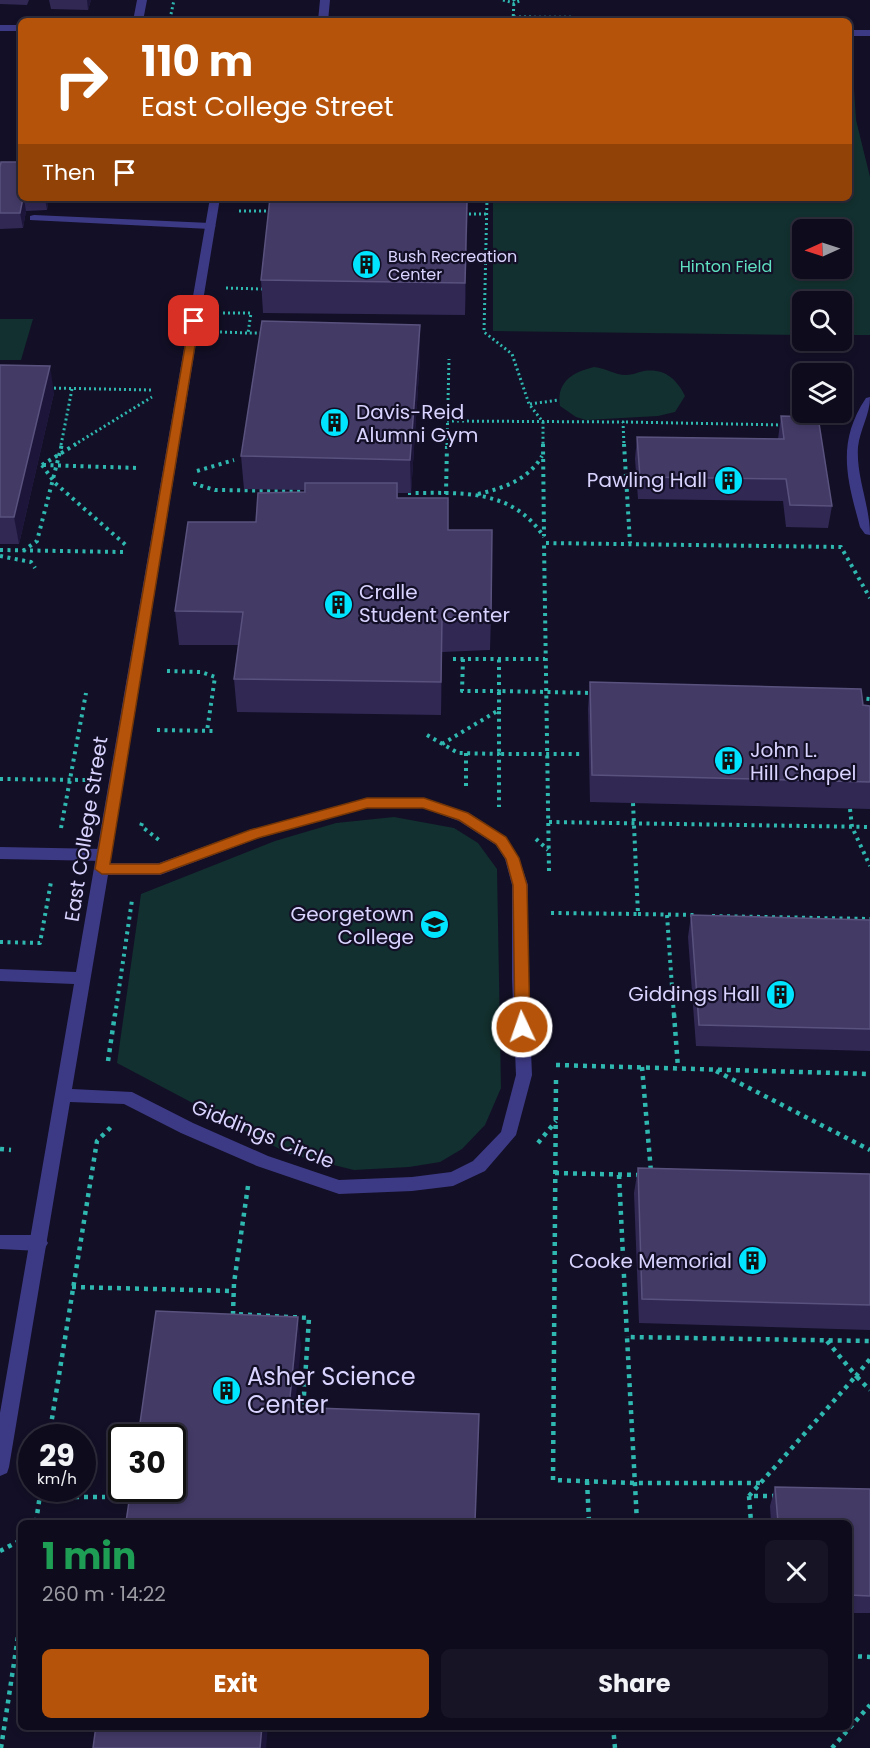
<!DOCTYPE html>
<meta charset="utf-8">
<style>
body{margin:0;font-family:Poppins,sans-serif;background:#171425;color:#f1f3f6;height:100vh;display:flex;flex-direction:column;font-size:22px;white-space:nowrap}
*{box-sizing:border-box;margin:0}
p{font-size:20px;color:#9b9ba3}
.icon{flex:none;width:33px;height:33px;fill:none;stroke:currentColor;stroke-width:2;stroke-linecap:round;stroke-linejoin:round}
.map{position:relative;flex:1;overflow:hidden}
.details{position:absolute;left:18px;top:1520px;width:834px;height:210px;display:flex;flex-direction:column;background:#0e0b1c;border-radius:9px;box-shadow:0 3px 9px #0003,0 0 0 2px #2e2b3b}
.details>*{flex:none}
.banner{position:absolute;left:18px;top:18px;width:834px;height:183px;border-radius:9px;box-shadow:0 3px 9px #0003,0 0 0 2px #2e2b3b;background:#b45309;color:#fff;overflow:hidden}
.needle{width:39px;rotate:267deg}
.tools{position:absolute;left:792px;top:219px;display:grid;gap:12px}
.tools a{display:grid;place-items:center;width:60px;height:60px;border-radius:9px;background:#0e0b1c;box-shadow:0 3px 9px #0003,0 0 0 2px #2e2b3b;font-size:30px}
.speed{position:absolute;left:18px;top:1424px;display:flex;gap:12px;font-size:30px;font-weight:700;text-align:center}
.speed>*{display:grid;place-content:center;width:78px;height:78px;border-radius:50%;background:#0e0b1c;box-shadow:0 3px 9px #0003,0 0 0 2px #2e2b3b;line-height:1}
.speed small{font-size:15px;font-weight:400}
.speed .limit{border:3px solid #111;border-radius:9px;background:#fff;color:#111}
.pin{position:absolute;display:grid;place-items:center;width:51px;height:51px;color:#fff;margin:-26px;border-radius:12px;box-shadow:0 3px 9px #0006}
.me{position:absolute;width:66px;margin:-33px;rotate:357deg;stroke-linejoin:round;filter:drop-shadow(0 0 4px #0008)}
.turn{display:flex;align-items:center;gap:21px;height:126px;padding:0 24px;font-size:27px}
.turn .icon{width:78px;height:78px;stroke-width:2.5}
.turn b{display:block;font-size:42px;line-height:51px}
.then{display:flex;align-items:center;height:57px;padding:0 24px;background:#0003;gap:12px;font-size:22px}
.round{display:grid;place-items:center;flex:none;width:63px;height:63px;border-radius:9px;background:#171425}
.summary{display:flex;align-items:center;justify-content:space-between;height:102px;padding:0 24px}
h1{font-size:36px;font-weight:700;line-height:45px;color:#1e9e55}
.button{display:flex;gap:12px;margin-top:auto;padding:12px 24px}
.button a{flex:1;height:69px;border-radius:9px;background:#b45309;color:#fff;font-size:24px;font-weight:700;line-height:69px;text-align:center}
.button a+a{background:#171425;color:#f1f3f6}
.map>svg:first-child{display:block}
.green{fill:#12302f;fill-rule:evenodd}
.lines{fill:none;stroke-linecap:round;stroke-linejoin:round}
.path-far2{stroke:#2fb8b0;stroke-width:3;stroke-dasharray:2 3;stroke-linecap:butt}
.path-far1{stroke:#2fb8b0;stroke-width:4;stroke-dasharray:3 4.5;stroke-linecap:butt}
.path{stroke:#2fb8b0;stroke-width:4.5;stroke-dasharray:4 5;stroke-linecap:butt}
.lane{fill:#3d3a85;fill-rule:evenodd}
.street{fill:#3d3a85;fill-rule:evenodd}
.wall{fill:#312854}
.shaded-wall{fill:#1d163a}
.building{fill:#433a66;stroke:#5a527e;stroke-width:1.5}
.route{fill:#b45309;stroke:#753606;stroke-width:1.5}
.labels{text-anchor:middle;stroke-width:4.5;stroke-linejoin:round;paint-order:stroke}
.far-poi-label{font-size:16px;fill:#d9d4ff;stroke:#130f26;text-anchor:start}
.far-park-label{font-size:16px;fill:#5fe0c0;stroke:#130f26}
.poi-label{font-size:20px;fill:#d9d4ff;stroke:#130f26;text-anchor:end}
.street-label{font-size:20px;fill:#d9d4ff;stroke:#130f26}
.near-poi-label{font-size:24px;fill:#d9d4ff;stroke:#130f26;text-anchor:start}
</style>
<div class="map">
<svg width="870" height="1748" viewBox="0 0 870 1748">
<rect width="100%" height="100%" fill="#130f26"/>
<path class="green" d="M849 62 854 88 856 120 870 177V335H842V302H802V335L493 331V198H849ZM802 230H842V268H802Z
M0 319H33L21 360H0Z
M594 367C606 368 615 375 626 375 633 375 638 372 644 371 664 368 677 379 685 396L675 412 658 416 586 420 576 417 560 406C556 382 573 372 594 367Z
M394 817 454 828 478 843 497 869 501 1088 485 1125 462 1149 440 1162 409 1167 354 1170 289 1154 117 1063 141 894 275 841 336 823Z"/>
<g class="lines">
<path class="path-far2" d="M503 0 514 3 522 0
M514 17 831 19
M170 19 174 0
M513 21 514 0
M487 198 484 332 512 354 529 404 543 422V445
M239 211H273
M464 214H486
M226 288 262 289
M223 313H251L248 333H262
M220 332 248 333
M49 388 152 390
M530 404 559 400
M447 421 623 422 624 445
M626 422 784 425
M61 445 72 389
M74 445 152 397
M447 445 449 359"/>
<path class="path-far1" d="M543 444 544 536
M624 444 630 543
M42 465 55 483 128 547
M42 465 76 444
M43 465 139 468
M197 471 234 460
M195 482V484L215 490 308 491
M408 493C461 493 512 488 544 537
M446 494 447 444
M478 494C504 488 528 480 542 456
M0 550 123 552
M23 551 37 541 62 444
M0 556 31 562 35 568
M453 659H545
M463 659 462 691H499V659
M167 671 201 672 215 677 207 731
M859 698 870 699
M499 710V691L593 693
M157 730 216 731
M427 735 458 753 499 754V807
M442 744 499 710V754H581
M466 753V789
M0 779 88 780
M850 809 852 827 870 866
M549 822 870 827
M142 823 141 826 159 840
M61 828 86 693
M536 839 548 850
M549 871 544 543 841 547 870 598
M551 913 638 914 633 803
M638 914 695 915
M667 915 674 1016
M712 916 870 919
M0 942 40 943 51 882
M115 1016 132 900"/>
<path class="path" d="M674 1014 678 1068
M108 1061 115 1014
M556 1065 870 1074
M642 1067 651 1172
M716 1071 870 1150
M556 1080 553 1480 634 1483H761
M538 1143 556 1121
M0 1149 11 1150
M555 1173 641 1175
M619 1175 627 1337
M248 1186 234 1283 233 1314 309 1318 303 1410
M72 1287 233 1291
M827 1341 856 1376 870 1359
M49 1437 97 1141 112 1126
M587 1481 589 1522
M749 1496 751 1522
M776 1496H749L856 1376 870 1390
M39 1497H105
M36 1522 41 1488
M637 1522 627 1337 870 1341
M0 1551 21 1540
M849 1656 870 1657
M613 1726 615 1748
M1 1748 21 1617
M832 1748 870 1705"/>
<path class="lane" d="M320 0H330L328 21H318Z
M34 215 210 223 216 226 210 229 30 220V216Z
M870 397C870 415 860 429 858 447 856 477 870 505 870 535L865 534 860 527C847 479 836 443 866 398Z
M0 847 104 849 109 851 111 855 109 859 104 861 0 859Z
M0 1235H39L45 1238 48 1243 45 1248 39 1251 0 1249Z"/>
<path class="street" d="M137 0H147L143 21H133Z
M0 25H21V31H0Z
M849 30H870V36H849Z
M210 198H220L110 863H159L250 830 367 798H424L469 813 506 837 519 858 528 885V979L532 1075 516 1135 485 1171 453 1186 412 1191 339 1194 257 1166 181 1133 124 1104 70 1102 9 1467 7 1473 0 1476V1413L74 984 0 981V969L76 972ZM367 808H423L459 821 496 845 505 859 512 885V979L516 1075 501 1132 473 1161 451 1172 412 1177 339 1180 268 1156 193 1123 132 1092 72 1089 108 875H160L259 838Z"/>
</g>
<path class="wall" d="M0 0H29L27 5 0 4Z
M49 0H91L88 10 51 9Z
M0 167 21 198H49L47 210 26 211 23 228 0 229Z
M468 198 465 315 263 313 261 280Z
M420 358 411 493H398V498L448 530 491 616 490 650 442 652 441 715 237 712 234 679 238 645H179L175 611 256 522 305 492V490L244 489 241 456Z
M0 365 54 393 19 544H0Z
M781 416 832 506 828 528 786 527 783 501 638 499 635 459 637 437 778 439Z
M590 682 870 706V809L590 802 588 709Z
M691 915 870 920V1051L696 1046 688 937Z
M638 1168 870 1174V1330L639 1323 634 1193Z
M775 1487 870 1489V1613H849V1522H771L770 1506Z"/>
<path class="shaded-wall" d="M87 0H91L88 10Z
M23 198H24L26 211 23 228 20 213Z
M45 198H49L47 210Z
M468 198 465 315V283Z
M420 325V358L411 493 410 460Z
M50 366 54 393 19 544 14 517Z
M442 618V652L441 715V682Z
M298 1317 301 1346 292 1435 289 1407Z
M262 1726H268L266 1748H260Z"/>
<path class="building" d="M1 162H21V198H23L20 213H0V167Z
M270 198H467L465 283 261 280Z
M262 321 420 325 410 460 241 456Z
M0 365 50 366 14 517H0Z
M781 416 818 417 832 506 790 505 786 479 640 477 637 437 784 439Z
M305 483H397V498H448V530H492L491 616 442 618 441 682 234 679 243 612 175 611 188 522H256L258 493 305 492Z
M590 682 861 689 863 705 870 706V782L592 775Z
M691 915 870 920V1029L699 1025Z
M638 1168 870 1174V1305L642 1299Z
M156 1311 298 1317 289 1407 479 1414 475 1522H126L131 1488H172V1437H138Z
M775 1487 870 1489V1596L849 1595V1522H778Z
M96 1726H262L260 1748H93Z"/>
<path class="route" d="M190 318 199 321 110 864H159L250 830 367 798H424L468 813 506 837 519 858 527 885 530 1027 528 1031H517L515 1027 513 885 506 859 496 844 459 820 423 808H367L258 838 160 874H102L95 869Z"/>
<defs>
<symbol id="building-disc" viewBox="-11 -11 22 22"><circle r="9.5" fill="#00e5ff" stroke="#130f26"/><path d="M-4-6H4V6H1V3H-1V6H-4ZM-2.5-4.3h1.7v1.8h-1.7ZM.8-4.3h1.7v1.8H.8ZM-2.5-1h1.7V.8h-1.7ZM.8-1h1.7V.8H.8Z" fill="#111"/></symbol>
<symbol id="university-disc" viewBox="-11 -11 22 22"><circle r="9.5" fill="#00e5ff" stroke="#130f26"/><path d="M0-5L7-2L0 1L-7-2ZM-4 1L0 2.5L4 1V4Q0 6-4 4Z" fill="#111"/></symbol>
</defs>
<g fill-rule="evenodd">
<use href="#building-disc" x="350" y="248" width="33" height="33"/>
<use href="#building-disc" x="318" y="406" width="33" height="33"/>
<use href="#building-disc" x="712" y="464" width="33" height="33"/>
<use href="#building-disc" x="322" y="588" width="33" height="33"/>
<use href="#building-disc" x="712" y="744" width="33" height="33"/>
<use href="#university-disc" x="418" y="908" width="33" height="33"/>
<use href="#building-disc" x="764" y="978" width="33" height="33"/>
<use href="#building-disc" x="736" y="1244" width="33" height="33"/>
<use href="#building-disc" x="210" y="1374" width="33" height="33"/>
</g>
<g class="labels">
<g class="far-poi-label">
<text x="388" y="262">Bush Recreation<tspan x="388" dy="18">Center</tspan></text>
</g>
<g class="far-park-label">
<text x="726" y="272">Hinton Field</text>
</g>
<g class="poi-label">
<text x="356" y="419" text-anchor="start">Davis-Reid<tspan x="356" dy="23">Alumni Gym</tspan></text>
<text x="707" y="487">Pawling Hall</text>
<text x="359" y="599" text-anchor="start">Cralle<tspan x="359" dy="23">Student Center</tspan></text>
<text x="750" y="757" text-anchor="start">John L.<tspan x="750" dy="23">Hill Chapel</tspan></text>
<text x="414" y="921">Georgetown<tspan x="414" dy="23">College</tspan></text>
<text x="760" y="1001">Giddings Hall</text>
<text x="732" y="1268">Cooke Memorial</text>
</g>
<g class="street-label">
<text transform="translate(86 829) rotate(-81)" y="7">East College Street</text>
<text transform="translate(263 1134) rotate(22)" y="7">Giddings Circle</text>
</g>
<g class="near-poi-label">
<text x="247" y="1385">Asher Science<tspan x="247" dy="28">Center</tspan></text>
</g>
</g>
</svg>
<div class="tools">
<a><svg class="needle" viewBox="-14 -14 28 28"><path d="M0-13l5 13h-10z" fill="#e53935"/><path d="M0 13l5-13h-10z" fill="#9b9ba3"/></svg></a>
<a><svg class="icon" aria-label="search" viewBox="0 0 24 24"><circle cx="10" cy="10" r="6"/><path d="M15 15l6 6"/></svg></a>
<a><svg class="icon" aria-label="layers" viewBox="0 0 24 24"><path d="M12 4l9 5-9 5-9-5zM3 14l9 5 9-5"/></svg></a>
</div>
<div class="speed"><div>29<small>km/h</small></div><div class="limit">30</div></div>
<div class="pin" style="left:194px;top:321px;background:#d93025"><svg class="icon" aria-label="arrive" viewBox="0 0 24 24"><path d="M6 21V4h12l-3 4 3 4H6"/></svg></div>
<svg class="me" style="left:522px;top:1027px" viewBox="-20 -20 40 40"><circle r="17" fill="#b45309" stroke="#fff" stroke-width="3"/><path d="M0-11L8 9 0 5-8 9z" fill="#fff"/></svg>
<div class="banner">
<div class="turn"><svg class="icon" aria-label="right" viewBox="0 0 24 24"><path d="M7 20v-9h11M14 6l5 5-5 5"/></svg><div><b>110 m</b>East College Street</div></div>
<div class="then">Then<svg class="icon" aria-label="arrive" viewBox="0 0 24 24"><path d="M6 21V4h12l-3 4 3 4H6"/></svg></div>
</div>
<section class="details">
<div class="summary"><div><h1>1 min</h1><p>260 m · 14:22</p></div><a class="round"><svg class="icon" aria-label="close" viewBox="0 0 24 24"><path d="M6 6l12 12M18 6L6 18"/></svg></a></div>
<div class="button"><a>Exit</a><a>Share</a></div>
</section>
</div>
